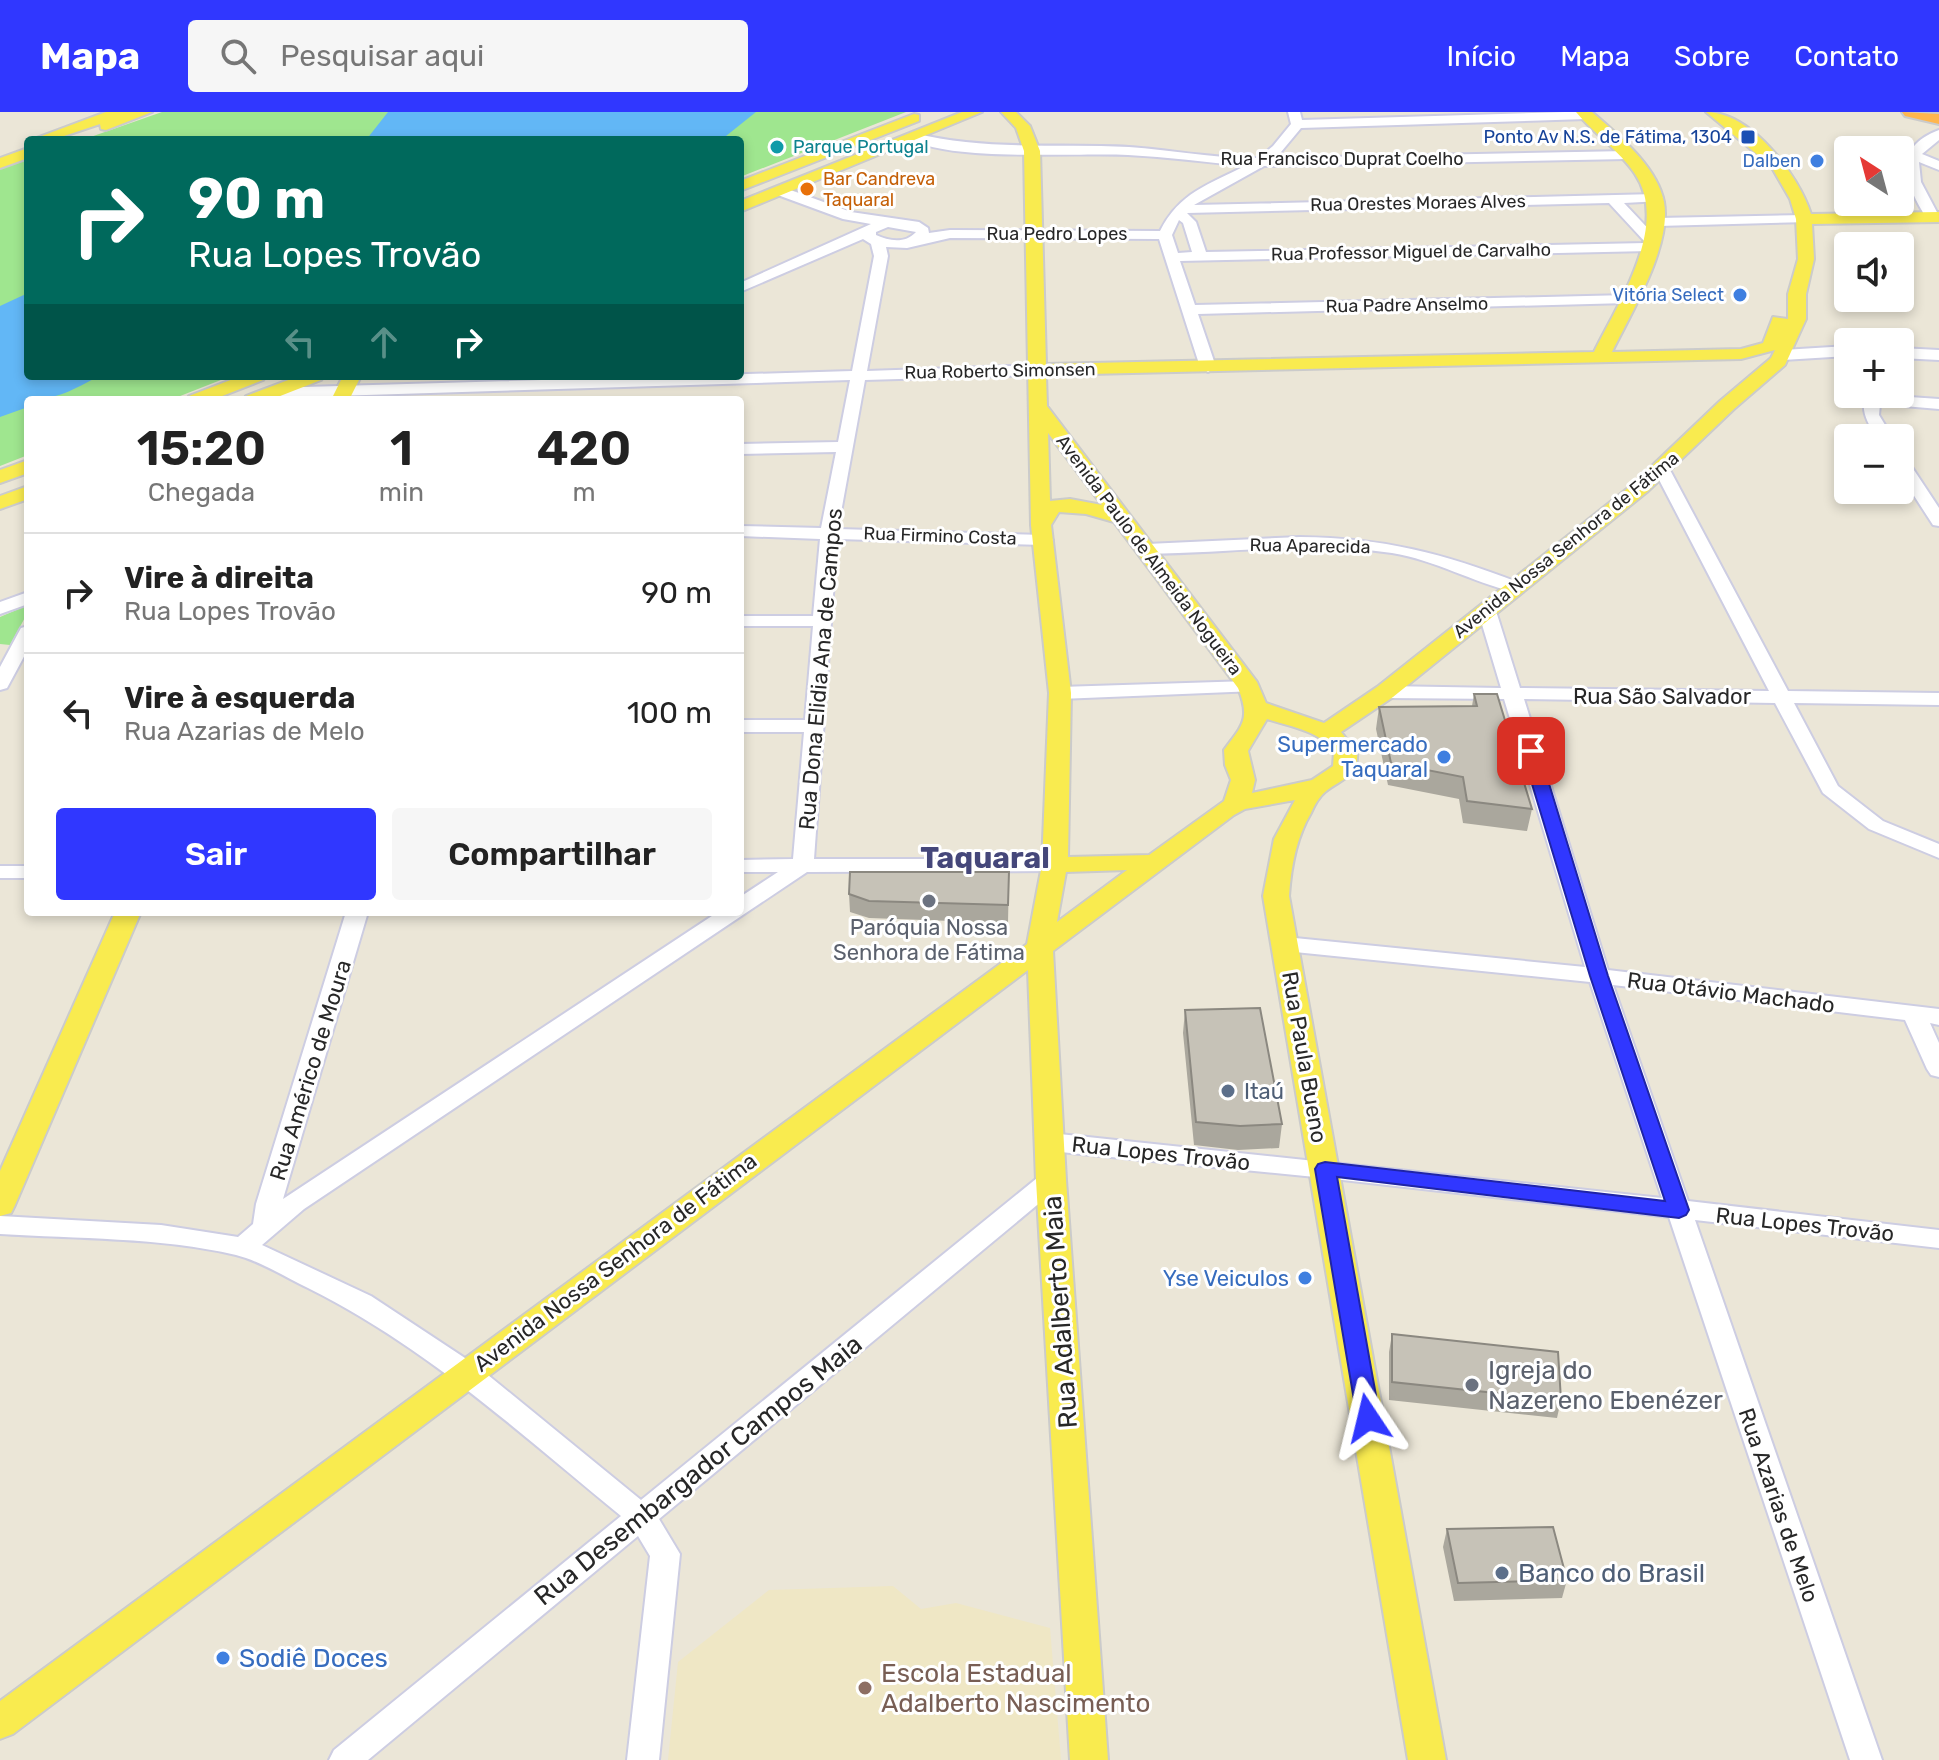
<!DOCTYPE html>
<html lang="pt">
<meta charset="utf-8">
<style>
body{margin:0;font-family:Rubik,sans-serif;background:#f6f6f6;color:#222;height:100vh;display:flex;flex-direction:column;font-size:30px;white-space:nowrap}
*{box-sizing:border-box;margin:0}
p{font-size:26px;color:#767676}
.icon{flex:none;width:44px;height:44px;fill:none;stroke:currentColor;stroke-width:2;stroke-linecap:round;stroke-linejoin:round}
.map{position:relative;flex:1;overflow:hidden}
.sheet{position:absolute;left:24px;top:284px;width:720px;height:520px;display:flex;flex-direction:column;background:#fff;border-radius:8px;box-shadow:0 4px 12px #0003}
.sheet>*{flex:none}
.hud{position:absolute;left:24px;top:24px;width:720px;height:244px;border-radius:8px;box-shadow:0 4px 12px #0003;background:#00695c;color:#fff;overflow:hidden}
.needle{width:52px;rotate:324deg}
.controls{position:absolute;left:1834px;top:24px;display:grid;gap:16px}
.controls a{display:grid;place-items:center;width:80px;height:80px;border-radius:8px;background:#fff;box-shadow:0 4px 12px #0003;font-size:40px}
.pin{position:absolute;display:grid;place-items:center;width:68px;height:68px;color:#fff;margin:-34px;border-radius:16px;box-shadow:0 4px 12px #0006}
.me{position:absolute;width:88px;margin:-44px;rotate:350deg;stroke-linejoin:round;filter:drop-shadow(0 0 6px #0008)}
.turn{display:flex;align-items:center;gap:28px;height:168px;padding:0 32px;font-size:36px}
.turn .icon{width:104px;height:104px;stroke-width:2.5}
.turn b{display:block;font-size:56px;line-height:68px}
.lanes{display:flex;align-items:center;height:76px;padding:0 32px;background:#0003;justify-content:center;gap:40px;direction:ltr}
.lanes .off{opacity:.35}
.eta{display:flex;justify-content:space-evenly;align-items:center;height:136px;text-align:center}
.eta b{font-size:48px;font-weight:600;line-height:56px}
.action{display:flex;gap:16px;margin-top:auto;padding:16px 32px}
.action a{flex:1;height:92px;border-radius:8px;background:#3037ff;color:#fff;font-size:32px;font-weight:600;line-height:92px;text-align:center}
.action a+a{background:#f6f6f6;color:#222}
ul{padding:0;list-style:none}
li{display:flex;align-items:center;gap:24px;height:120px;padding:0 32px;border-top:2px solid #e0e0e0}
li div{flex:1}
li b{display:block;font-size:30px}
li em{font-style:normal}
header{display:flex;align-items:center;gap:48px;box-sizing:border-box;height:112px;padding:0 40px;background:#3037ff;color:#fff}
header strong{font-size:38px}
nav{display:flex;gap:44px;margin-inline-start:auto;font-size:28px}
.search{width:560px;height:72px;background:#f6f6f6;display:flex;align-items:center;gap:20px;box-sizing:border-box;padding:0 28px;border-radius:8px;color:#767676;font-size:30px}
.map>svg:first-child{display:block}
.education{fill:#efe7c5}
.green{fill:#9fe68f}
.water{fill:#62b7f6}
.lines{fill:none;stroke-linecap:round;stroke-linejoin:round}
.minor-casing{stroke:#cdcde2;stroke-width:4}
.major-casing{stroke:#cbcbcb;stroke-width:4}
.highway-casing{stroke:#cbcbcb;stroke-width:4}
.minor{fill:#fff;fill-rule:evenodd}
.major{fill:#f9eb4f;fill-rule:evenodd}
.highway{fill:#ffb64e;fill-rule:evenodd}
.wall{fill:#aaa79d}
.building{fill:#c6c2b7;stroke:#8b8880;stroke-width:2}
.route{fill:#3037ff;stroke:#1f24a6;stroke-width:2}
.transit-dot{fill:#1a4fb4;stroke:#fff;stroke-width:3}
.culture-dot{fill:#0f9aa8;stroke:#fff;stroke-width:3}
.shop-dot{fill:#3f7fe0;stroke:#fff;stroke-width:3}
.food-dot{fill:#e8710a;stroke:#fff;stroke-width:3}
.worship-dot{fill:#6b7280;stroke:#fff;stroke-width:3}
.service-dot{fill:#5c6f8a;stroke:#fff;stroke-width:3}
.education-dot{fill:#8d6e63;stroke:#fff;stroke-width:3}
.labels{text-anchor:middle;stroke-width:6;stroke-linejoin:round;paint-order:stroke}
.far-transit-label{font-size:18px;fill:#164399;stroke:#fff;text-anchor:end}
.far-culture-label{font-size:18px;fill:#0d838f;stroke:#fff;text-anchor:start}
.far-street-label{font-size:18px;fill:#272727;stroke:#fff}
.far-shop-label{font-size:18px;fill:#366cbe;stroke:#fff;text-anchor:end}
.far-food-label{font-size:18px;fill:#c56008;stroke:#fff;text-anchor:start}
.street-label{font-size:22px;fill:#272727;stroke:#fff}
.shop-label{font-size:22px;fill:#366cbe;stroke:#fff;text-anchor:end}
.worship-label{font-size:22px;fill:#5b616d;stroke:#fff}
.service-label{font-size:22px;fill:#4e5e75;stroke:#fff;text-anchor:start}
.near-street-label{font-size:26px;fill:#272727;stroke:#fff}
.near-worship-label{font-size:26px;fill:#5b616d;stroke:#fff;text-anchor:start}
.near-service-label{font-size:26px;fill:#4e5e75;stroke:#fff;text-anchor:start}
.near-shop-label{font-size:26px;fill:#366cbe;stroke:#fff;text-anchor:start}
.near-education-label{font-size:26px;fill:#785e54;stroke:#fff;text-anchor:start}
.district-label{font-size:30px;font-weight:bold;fill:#45477a;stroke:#fff}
</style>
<header>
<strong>Mapa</strong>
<div class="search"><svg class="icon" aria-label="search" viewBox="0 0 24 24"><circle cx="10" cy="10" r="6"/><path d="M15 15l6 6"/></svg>Pesquisar aqui</div>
<nav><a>Início</a><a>Mapa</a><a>Sobre</a><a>Contato</a></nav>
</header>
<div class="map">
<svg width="1939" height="1648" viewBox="0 0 1939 1648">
<rect width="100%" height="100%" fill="#ebe6d7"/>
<path class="education" d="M893 1474 921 1497 956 1491 1050 1516 1061 1648H668L678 1550 769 1478Z"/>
<path class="green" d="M162 0H906L740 65V28H82Z
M28 47V264H231L170 288H28V343L0 354V57Z
M28 493V500L10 533 0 532V505Z"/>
<path class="water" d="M388 0H756L721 28H366Z
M28 181V264H99C75 277 56 288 28 288V295L0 305V194Z"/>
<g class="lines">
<defs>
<path id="minor" d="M1288 0H1300L1302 8 1565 0H1590L1593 3 1587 7 1301 16 1276 46 1627 39 1633 43 1627 47 1264 54 1194 93 1656 82 1663 86 1661 89 1624 91 1657 126V135L1650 139 1180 149 1195 193 1628 183 1635 187 1628 191 1198 202 1216 255 1208 260 1200 255 1159 127 950 126 907 136 886 135 888 144 867 259 1039 253 1047 258 1039 263 865 268 838 417 1044 423 1053 428 1044 433 837 427 814 747H1055L1066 753 1055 759 807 760 304 1097 262 1133 371 1184 477 1254 641 1388 1042 1062 1051 1059 1060 1062 1063 1068 1060 1074 659 1407 680 1442 659 1648H627L650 1444 638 1424 368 1648H329L334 1638 621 1404C521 1322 425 1234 308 1176 285 1165 260 1149 236 1143 159 1125 78 1127 0 1122V1104L161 1113 238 1125 253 1112 256 1092 346 800H368L283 1087 718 800H740V785L778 760H740V748L793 747 804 620H740V608H805L813 514H740V504H813L820 427 740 424V414L821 416 836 340 740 342V332L838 330 850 268 270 286 262 281 270 276 852 259 874 144 871 132 863 127 740 180V171L871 112 843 107 775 82V76H785L851 100 919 110 928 116 929 121 950 118 1160 119C1179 81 1209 72 1245 54 1206 50 1167 45 1128 43 1080 40 943 51 908 25L914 21C985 39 1057 31 1129 35 1173 38 1216 47 1259 46L1273 34 1291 12ZM1609 91 1646 131 1206 140 1196 110 1187 101ZM1179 108 1183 111 1192 140 1178 141 1172 123ZM888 115 916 120C905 132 889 129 876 123V120Z
M1939 18V28L1922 42 1939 49V58L1919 50 1921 70 1939 104 1932 108 1927 107C1906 74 1890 36 1939 18Z
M1804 103 1809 104V110L1658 114 1651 110 1658 106Z
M1848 234V244L1783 248 1775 243 1783 238Z
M1900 236 1939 238V248L1900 246Z
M1866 282 1939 287V297L1880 292 1879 303 1893 326H1877C1867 310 1860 298 1866 282Z
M1900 344 1906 346 1939 396V414L1933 413 1900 362Z
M1662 353 1670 358 1788 579 1939 581V593L1794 591 1838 674 1883 709 1939 732V746L1869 717 1823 681 1775 591 1524 587 1608 858 1939 897V913L1930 911 1939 931V965L1931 963 1927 957 1905 908 1613 873 1688 1089 1939 1118V1136L1695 1108 1882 1648H1850L1669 1105 1325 1066 1050 1039 1041 1036 1038 1030 1041 1024 1050 1021 1662 1086 1590 870 1285 839 1277 837 1274 832 1277 827 1285 825 1585 855 1504 587 1385 586 1375 580 1385 574 1501 576 1478 499 1487 494 1496 499 1520 576 1769 579 1654 358Z
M1300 425C1385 426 1442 441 1520 471L1523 475 1514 480C1472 470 1435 448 1392 441 1311 429 1228 441 1147 442L1138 437 1147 432Z
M28 480V492L0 502V490Z
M28 514V537L7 576 0 578V555L21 516Z
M1249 569 1259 575 1256 579 1060 587 1050 581 1060 575Z
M0 754H28V766H0Z"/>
<path id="major" d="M106 0H152L106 18 101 17 100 12 52 28H31Z
M962 0H982L740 100V89Z
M1001 0H1016L1030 14 1040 39 1046 252 1594 240C1618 191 1670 114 1635 62 1619 38 1594 22 1576 0H1592C1618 23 1657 54 1664 90 1672 134 1631 201 1612 240L1741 237 1763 231 1773 205 1788 207V182L1798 147 1796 107 1790 87 1771 54 1706 0C1751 0 1798 62 1811 102L1939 100V110L1812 112 1814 147 1806 182V207L1785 253 1734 297 1647 380 1393 585 1341 620 1357 640C1359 666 1340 667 1325 680 1319 685 1314 694 1311 701 1296 726 1291 755 1289 784L1446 1648H1408L1263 784 1274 727 1295 688 1245 697 1234 703 1053 839 1066 1068 1108 1648H1070L1036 1068 1028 858 13 1622 0 1627V1589L1027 832 1042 753 1049 581 1031 413 1024 39 1016 16ZM1775 238 1771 246 1720 289 1633 372 1377 575 1324 611 1266 591 1257 570 1047 294 1046 263 1741 247ZM1048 321 1102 393 1070 387 1050 389ZM1059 400 1086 402 1114 410 1238 576C1251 608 1242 613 1224 638L1225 653 1231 668 1224 689 1149 743 1068 745 1071 581 1051 413ZM1267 607C1289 614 1321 619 1334 640L1333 654 1312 668 1252 681 1255 668 1248 639ZM1127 758 1057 810 1066 760Z
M914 2 919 3V9L740 79V69Z
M28 36V46L0 56V46Z
M241 264H266L263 268 212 288H187L189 284Z
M299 264H324L321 268 270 288H244L246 284Z
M343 264H361L349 288H331Z
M28 348V361L0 371V358Z
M28 374V387L0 397V384Z
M115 800H141L15 1093 11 1101 0 1104V1059Z"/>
<path id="highway" d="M1902 0 1939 2V12L1905 4Z"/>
</defs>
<use href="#minor" class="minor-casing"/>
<use href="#major" class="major-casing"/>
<use href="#highway" class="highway-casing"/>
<use href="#minor" class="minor"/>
<use href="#major" class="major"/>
<use href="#highway" class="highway"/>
</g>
<path class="wall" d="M1474 582 1532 697 1527 719 1463 711 1459 687 1388 673 1376 617 1379 595 1472 594Z
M1009 760 1008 811 869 806 850 800 849 782Z
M1185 898 1282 1012 1279 1036 1238 1038 1194 1033 1183 921Z
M1392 1222 1561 1288 1557 1306 1389 1288V1240Z
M1447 1417 1567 1468 1562 1486 1454 1489 1443 1435Z"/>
<path class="building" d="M1474 582H1497L1532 697 1467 689 1463 665 1391 651 1379 595 1477 594Z
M850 760H1009L1008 793 869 789 849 782Z
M1260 896 1282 1012 1240 1014 1196 1010 1185 898Z
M1392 1222 1558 1240 1561 1288 1392 1270Z
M1553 1415 1567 1468 1458 1471 1447 1417Z"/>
<path class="route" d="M1531 634 1539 639 1608 864 1689 1098 1686 1103 1679 1106 1337 1065 1380 1306 1376 1312 1368 1315 1360 1312 1357 1306 1315 1057 1318 1052 1325 1050 1665 1089 1590 864 1522 639Z"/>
<rect class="transit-dot" x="1740" y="17" width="16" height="16" rx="4"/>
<circle class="culture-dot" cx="777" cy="35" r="8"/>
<g class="shop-dot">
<circle cx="1817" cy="49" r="8"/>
<circle cx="1740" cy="183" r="8"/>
<circle cx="1444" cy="645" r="8"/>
<circle cx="1305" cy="1166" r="8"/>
<circle cx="223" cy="1546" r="8"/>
</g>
<circle class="food-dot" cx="807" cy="77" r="8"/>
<g class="worship-dot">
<circle cx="929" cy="789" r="8"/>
<circle cx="1472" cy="1273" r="8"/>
</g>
<g class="service-dot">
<circle cx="1228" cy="979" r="8"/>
<circle cx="1502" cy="1461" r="8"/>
</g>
<circle class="education-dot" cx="865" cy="1576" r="8"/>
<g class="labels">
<g class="far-transit-label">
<text x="1732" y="31">Ponto Av N.S. de Fátima, 1304</text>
</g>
<g class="far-culture-label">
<text x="793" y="41">Parque Portugal</text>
</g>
<g class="far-street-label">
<text x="1342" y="53">Rua Francisco Duprat Coelho</text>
<text transform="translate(1418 91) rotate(-1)" y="6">Rua Orestes Moraes Alves</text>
<text x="1057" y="128">Rua Pedro Lopes</text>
<text transform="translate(1411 140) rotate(-1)" y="6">Rua Professor Miguel de Carvalho</text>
<text transform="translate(1407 193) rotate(-1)" y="6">Rua Padre Anselmo</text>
<text transform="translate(1000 259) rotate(-1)" y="6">Rua Roberto Simonsen</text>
<text transform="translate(940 424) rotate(2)" y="6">Rua Firmino Costa</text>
<text transform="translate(1566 433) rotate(-39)" y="6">Avenida Nossa Senhora de Fátima</text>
<text transform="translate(1310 434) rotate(1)" y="6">Rua Aparecida</text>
<text transform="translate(1149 443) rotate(53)" y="6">Avenida Paulo de Almeida Nogueira</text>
</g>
<g class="far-shop-label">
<text x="1801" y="55">Dalben</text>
<text x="1724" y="189">Vitória Select</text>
</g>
<g class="far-food-label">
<text x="823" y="73">Bar Candreva<tspan x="823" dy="21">Taquaral</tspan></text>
</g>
<g class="street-label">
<text transform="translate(820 557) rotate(-85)" y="8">Rua Dona Elidia Ana de Campos</text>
<text x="1662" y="592">Rua São Salvador</text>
<text transform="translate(1731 880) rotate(7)" y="8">Rua Otávio Machado</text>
<text transform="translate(1305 945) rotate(80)" y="8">Rua Paula Bueno</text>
<text transform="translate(310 958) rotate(-73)" y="8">Rua Américo de Moura</text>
<text transform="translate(1161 1041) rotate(6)" y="8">Rua Lopes Trovão</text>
<text transform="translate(1805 1112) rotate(6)" y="8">Rua Lopes Trovão</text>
<text transform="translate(615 1150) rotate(-37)" y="8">Avenida Nossa Senhora de Fátima</text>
<text transform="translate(1779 1393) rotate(71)" y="8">Rua Azarias de Melo</text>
</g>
<g class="shop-label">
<text x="1428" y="640">Supermercado<tspan x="1428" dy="25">Taquaral</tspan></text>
<text x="1289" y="1174">Yse Veiculos</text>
</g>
<g class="worship-label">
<text x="929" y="823">Paróquia Nossa<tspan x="929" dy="25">Senhora de Fátima</tspan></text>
</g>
<g class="service-label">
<text x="1244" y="987">Itaú</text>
</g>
<g class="near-street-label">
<text transform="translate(1060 1200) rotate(-94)" y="9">Rua Adalberto Maia</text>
<text transform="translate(698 1358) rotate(-39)" y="9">Rua Desembargador Campos Maia</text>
</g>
<g class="near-worship-label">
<text x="1488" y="1267">Igreja do<tspan x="1488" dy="30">Nazereno Ebenézer</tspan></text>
</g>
<g class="near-service-label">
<text x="1518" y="1470">Banco do Brasil</text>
</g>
<g class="near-shop-label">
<text x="239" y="1555">Sodiê Doces</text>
</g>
<g class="near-education-label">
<text x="881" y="1570">Escola Estadual<tspan x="881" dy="30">Adalberto Nascimento</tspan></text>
</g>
<g class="district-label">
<text x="985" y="756">Taquaral</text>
</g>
</g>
</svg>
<div class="controls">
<a><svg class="needle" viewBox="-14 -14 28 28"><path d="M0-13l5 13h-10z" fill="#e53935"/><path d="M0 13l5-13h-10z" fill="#767676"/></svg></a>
<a><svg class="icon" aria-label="sound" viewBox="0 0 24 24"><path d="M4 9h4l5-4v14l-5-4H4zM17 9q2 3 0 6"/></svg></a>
<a>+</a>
<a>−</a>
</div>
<div class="pin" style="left:1531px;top:639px;background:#d93025"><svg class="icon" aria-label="arrive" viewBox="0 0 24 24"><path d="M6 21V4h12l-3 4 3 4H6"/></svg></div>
<svg class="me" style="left:1368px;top:1306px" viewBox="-20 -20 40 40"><path d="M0-17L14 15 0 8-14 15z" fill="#3037ff" stroke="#fff" stroke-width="4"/></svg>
<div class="hud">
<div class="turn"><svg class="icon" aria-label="right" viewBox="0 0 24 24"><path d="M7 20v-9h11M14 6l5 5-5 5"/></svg><div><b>90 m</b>Rua Lopes Trovão</div></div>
<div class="lanes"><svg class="icon off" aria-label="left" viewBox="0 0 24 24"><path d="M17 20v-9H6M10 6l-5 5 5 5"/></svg><svg class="icon off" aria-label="ahead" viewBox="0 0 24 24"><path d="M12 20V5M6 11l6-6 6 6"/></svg><svg class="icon" aria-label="right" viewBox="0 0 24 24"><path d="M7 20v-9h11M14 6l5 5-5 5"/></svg></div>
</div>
<section class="sheet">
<div class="eta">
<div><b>15:20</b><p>Chegada</p></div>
<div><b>1</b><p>min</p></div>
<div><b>420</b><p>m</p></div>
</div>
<ul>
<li><svg class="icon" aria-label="right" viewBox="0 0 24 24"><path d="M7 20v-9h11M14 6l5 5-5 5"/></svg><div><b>Vire à direita</b><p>Rua Lopes Trovão</p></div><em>90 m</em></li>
<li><svg class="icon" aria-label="left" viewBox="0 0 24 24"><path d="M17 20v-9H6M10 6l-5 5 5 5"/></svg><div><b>Vire à esquerda</b><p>Rua Azarias de Melo</p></div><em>100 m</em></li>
</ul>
<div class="action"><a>Sair</a><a>Compartilhar</a></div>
</section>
</div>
